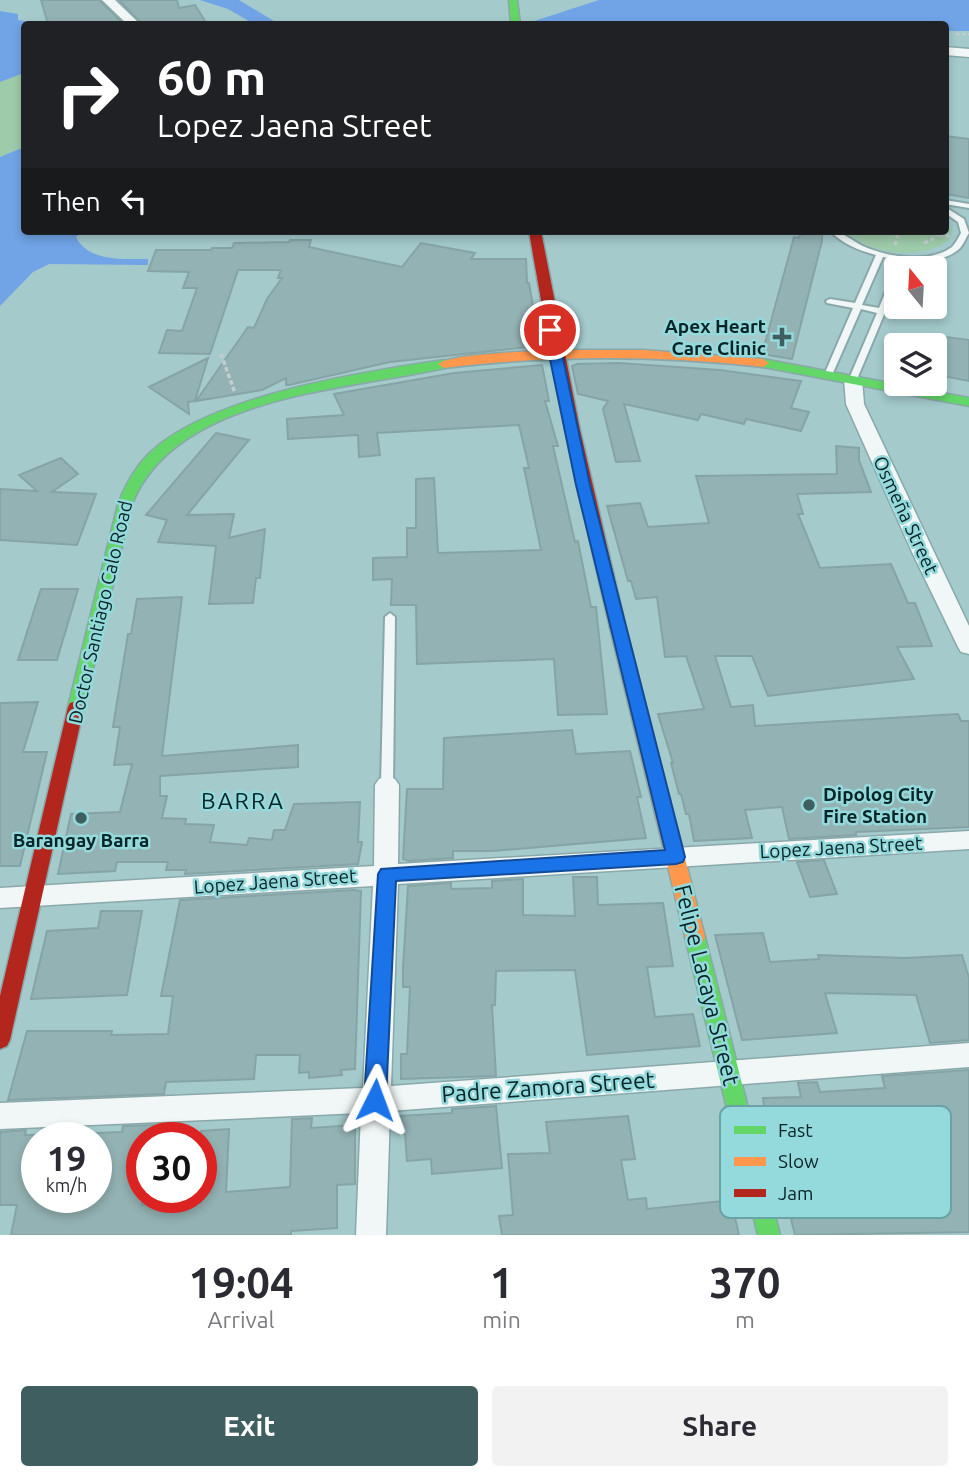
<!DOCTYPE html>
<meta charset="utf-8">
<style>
body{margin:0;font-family:Ubuntu,sans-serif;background:#f2f2f3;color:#2b2b33;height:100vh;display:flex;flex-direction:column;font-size:26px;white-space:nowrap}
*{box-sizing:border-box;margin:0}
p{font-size:23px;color:#7c7c81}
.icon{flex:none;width:38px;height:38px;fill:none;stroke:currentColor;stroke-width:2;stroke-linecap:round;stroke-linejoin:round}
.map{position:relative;height:1235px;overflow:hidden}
.panel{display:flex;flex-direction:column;background:#fff;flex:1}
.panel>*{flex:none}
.banner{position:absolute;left:21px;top:21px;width:928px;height:214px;border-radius:7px;box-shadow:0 4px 10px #0003;background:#202124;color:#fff;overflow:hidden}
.needle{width:46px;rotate:342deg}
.fabs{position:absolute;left:884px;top:256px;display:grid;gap:14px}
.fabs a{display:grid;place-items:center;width:63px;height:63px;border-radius:7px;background:#fff;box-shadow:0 4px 10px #0003;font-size:35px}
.speed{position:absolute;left:21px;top:1122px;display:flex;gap:14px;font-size:35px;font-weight:700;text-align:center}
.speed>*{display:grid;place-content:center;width:91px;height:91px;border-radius:50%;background:#fff;box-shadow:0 4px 10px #0003;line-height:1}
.speed small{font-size:18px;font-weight:400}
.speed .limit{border:10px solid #d22;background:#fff;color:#111}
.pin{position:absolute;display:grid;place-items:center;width:60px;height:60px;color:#fff;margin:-30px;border:4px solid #fff;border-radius:50%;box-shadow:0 2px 7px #0007}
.me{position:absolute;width:77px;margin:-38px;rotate:3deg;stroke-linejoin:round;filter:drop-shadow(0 0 5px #0008)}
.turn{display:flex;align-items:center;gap:24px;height:147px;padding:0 21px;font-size:32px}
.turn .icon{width:91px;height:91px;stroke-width:2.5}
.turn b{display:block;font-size:49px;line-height:60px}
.then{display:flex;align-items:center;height:66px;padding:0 21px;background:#0003;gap:14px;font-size:26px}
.eta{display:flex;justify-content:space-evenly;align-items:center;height:119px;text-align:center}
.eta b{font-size:42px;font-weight:600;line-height:49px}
.action{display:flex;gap:14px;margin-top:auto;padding:14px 21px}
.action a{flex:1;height:80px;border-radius:7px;background:#3e5e60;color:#fff;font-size:28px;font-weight:600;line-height:80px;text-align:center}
.action a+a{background:#f2f2f3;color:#2b2b33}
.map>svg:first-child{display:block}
.green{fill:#9ecbaa}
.water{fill:#70a4e6}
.building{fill:#93b2b3;stroke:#86a4a6;stroke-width:2}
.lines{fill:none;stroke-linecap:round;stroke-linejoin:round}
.lane-casing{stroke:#8aa8a9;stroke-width:4}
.street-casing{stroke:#8aa8a9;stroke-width:3}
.fast-casing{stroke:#8aa8a9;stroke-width:3}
.slow-casing{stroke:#8aa8a9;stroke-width:3}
.jam-casing{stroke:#8aa8a9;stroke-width:3}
.path-far1{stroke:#c1cdce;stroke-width:2.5;stroke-dasharray:3.5 2.5;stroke-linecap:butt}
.path{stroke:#c1cdce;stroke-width:3.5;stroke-dasharray:4.5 2.5;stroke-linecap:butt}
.lane{fill:#f1f7f7;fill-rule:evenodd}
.street{fill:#f1f7f7;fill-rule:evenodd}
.fast{fill:#63d668;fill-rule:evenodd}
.slow{fill:#ff974d;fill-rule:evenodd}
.jam{fill:#b3261e;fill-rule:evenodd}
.route{fill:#1a73e8;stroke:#114b97;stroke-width:2}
.poi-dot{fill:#3e5e60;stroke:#94d9dc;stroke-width:2.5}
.labels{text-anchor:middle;stroke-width:5;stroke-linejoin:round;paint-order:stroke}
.poi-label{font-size:19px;font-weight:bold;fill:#072426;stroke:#94d9dc;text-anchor:end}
.street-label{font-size:19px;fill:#072426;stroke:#94d9dc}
.quarter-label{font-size:23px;letter-spacing:2px;fill:#072426;stroke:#94d9dc}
.near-street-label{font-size:23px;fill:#072426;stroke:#94d9dc}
.key{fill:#94d9dc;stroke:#6aa3a5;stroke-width:2}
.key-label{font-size:19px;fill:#072426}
</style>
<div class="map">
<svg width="969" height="1235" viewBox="0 0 969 1235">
<rect width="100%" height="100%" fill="#a4cacc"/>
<path class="green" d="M24 73V146L0 157V82Z
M945 218 952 230 948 241C920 260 870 255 846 231H945Z"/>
<path class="water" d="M200 0H239L279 24H254L228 9Z
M599 0H969V31H945V24H525Z
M0 11 18 14V20L40 24H24V73L0 82Z
M24 147V231H83L76 237C88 262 124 259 148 259V265L49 264 33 272 0 306V157Z"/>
<path class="building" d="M41 0H99L124 24H48Z
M119 0H177L179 8 195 5 207 24H142Z
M945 136 969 139V198L945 194Z
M800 231H822V241L792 359 762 354 794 237 799 238Z
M290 240H311L309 247 402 267 421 243 475 253 471 259H526L527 283H529L535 318H530L539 346 390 362 289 385H286V378L262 390 196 401 248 327 254 328 267 299 282 278H278L281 270H238L210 354 159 353 167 330 182 331 197 288H183L189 272 148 271 156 250H211L212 248H232L234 243 289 242Z
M946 337 969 340V381L938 375Z
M208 358 195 401 188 402 189 414 149 387Z
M619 363 720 370 801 381 791 408 809 412 801 431 746 419 744 424 701 414 698 420 624 404 640 461 616 462 603 409 608 401 578 394 572 366 577 364Z
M542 365 549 401H545L558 446H553L575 542 578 541 591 607H596L607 714 558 715 554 659 417 664 416 605H391L392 579 373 580V558L407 557V528H416V479L434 478 438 553 541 550 524 468H529L519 425 377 433 380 455 359 457 358 435 288 439 287 419 344 415 334 394 454 373Z
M216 433 249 440 187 515 234 514 229 538 265 529 260 578H256L253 603 209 604 216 546 158 542 167 520 146 515Z
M836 446 859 448V460L871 492 797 494 803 514H798L820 568 891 564 908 603H915L932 646 897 647 914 679 768 696 752 656H715L731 707 753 705 755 726 958 714 961 721H969V827L856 832V835L789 839 782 807 745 810 752 838 694 841 689 814H686L681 794H679L671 763H673L658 714 704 709 686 656 665 657 657 597 636 599 631 581H628L607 506 640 503 648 527 709 523 696 476 837 474Z
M61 458 78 474 52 492 96 494 77 545 0 540V489L37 491 19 475Z
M41 589H78L57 660H18Z
M182 597 162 756 298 745V767L160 776V796H167L162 818 186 819 185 824 214 825 210 842 247 845 249 838 272 840 274 830H285L294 804 360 802 358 842H362L358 864 185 874 186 870H166L168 862H117L115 871 58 874 71 814 120 812 132 764 114 765 120 727H113L128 634H131L137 599Z
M38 702 23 752H47L20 866H0V703Z
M572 730 576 754 630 751 641 797H637L646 838 492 851H453V858L409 861 403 859 407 789H443L444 738Z
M824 860 837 894 810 897 797 862Z
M573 877H597L598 905 663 903 673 966 647 967 655 1017 693 1014 700 1046 587 1055 575 970 496 971 495 1005H492L496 1076 401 1079V1054H407L410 987H403V968L408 886 451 883V889L492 888V881L523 879V915L575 916Z
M354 890 361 891 355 1069 341 1070 342 1075 309 1078V1072L299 1073 300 1055H256L254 1079 166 1082 164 1094 8 1100 27 1031H112L111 1035 168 1034 173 996H161L180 900Z
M101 911H142L127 995 31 999 47 931 98 928Z
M763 933 770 962 819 959 818 955 906 958 962 955 969 978V1040L930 1043 916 995 825 993 837 1033 742 1040 715 935Z
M969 1070V1232L795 1235 787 1203 798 1202 784 1127 767 1128 763 1098 801 1097 798 1083 817 1082 820 1092 885 1088 882 1076Z
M496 1106 502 1168 432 1174 431 1159 407 1161 405 1134H399V1116L452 1113V1109Z
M628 1116 635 1159 621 1160 628 1200 646 1198 647 1209 731 1200 739 1235H502L499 1216 513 1215 508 1154 550 1153 546 1122Z
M312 1118 311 1128 355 1125V1184L337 1185V1228L291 1231V1235H11L17 1205H0V1132L26 1130 25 1135H37V1197H96V1133L122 1132 123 1126 160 1125 159 1138H142V1205L201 1202V1131L229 1129 226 1192 290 1187 292 1119Z"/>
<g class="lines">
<defs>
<path id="lane" d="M945 200 969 204V208L945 204Z
M945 207 964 219 969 233C966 237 964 244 960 248 942 266 905 261 883 257L862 305 879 308 892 276 896 274V286L857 379 853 382 849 379 877 313 861 309 832 375 828 378 825 377 824 375 853 308 827 303 826 301 830 299 855 303 876 255C858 250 843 244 830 231 843 231 853 242 865 247 889 257 929 264 952 247 956 243 958 238 961 233L958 222 945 213Z
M390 613 395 617 393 785 391 788H383L381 785 385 617Z"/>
<path id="street" d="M102 0H115L140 24H127Z
M945 47 969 49V57L945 55Z
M853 374 862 379 864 404 969 626V654L961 652 958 647 912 552 846 404 844 379Z
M387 776 395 779 399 785 398 864 969 831V849L398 884 391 1086 969 1043V1067L390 1111 386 1235H356L361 1113 0 1129V1103L363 1088 373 886 0 908V888L374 866 375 785 379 779Z"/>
<path id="fast" d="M509 0H517L520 24H511Z
M763 359 969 398V406L758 366 757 363Z
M444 360 450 364 449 367C350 390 176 394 132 504L84 707 82 711H70L68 707 118 504C126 484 136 465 152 451 213 395 363 372 444 360Z
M695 929 702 931 705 937 780 1235H758L685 937 688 931Z"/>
<path id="slow" d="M564 350H643L763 359 769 363 763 367C656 355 551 355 444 368L438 364C451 353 541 351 564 350Z
M618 623 626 628 705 937 702 943 695 945 688 943 685 937 610 628Z"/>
<path id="jam" d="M529 231H541L580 430 626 628 618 633 610 628C579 496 551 364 529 231Z
M76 701 82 703 84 707 10 1040 7 1046 0 1049V996L68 707 70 703Z"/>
</defs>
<use href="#lane" class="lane-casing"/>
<use href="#street" class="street-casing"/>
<use href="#fast" class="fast-casing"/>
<use href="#slow" class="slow-casing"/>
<use href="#jam" class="jam-casing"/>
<path class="path-far1" d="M956 34H969"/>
<path class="path" d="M918 231 949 236
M924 243 933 239 939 231
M895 245 899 231
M221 354 235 393"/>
<use href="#lane" class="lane"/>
<use href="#street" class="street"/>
<use href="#fast" class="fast"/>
<use href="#slow" class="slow"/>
<use href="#jam" class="jam"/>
</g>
<path class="route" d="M550 326 557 330 590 485 685 857 683 862 676 864 396 881 386 1100 383 1106 375 1109 367 1106 364 1100 378 874 381 869 665 850 576 485 544 330Z"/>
<g class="poi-dot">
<path d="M778.5 326.5h7v7h7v7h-7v7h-7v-7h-7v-7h7z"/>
<circle cx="809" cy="805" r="7"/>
<circle cx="81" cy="818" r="7"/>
</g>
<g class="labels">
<g class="poi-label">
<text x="766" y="333">Apex Heart<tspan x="766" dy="22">Care Clinic</tspan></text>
<text x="823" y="801" text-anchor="start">Dipolog City<tspan x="823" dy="22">Fire Station</tspan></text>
<text x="81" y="847" text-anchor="middle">Barangay Barra</text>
</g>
<g class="street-label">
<text transform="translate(906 515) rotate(65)" y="7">Osmeña Street</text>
<text transform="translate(100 612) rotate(-77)" y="7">Doctor Santiago Calo Road</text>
<text transform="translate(841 847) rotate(-3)" y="7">Lopez Jaena Street</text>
<text transform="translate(275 881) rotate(-4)" y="7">Lopez Jaena Street</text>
</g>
<g class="quarter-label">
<text x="243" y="809">BARRA</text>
</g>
<g class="near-street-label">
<text transform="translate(707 985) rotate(76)" y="8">Felipe Lacaya Street</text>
<text transform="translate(548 1087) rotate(-4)" y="8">Padre Zamora Street</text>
</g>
</g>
<rect x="720" y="1106" width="231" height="112" rx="10" class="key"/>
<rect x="734" y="1126" width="32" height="8" fill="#63d668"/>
<rect x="734" y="1157" width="32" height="9" fill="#ff974d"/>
<rect x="734" y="1189" width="32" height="8" fill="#b3261e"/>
<g class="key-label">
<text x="778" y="1137">Fast</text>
<text x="778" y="1168">Slow</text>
<text x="778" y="1200">Jam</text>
</g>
</svg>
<div class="fabs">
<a><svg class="needle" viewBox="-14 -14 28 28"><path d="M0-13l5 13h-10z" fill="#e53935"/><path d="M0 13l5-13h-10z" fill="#7c7c81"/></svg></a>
<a><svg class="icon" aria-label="layers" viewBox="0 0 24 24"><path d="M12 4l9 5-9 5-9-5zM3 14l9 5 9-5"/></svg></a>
</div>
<div class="speed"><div>19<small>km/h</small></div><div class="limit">30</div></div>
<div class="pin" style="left:550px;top:330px;background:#d93025"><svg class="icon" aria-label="arrive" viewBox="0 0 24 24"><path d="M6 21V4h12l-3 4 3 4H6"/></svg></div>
<svg class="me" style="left:375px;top:1100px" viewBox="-20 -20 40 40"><path d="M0-17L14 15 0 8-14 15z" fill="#1a73e8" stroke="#fff" stroke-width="4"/></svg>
<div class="banner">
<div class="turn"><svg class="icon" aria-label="right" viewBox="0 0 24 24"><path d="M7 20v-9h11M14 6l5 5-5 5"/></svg><div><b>60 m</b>Lopez Jaena Street</div></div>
<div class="then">Then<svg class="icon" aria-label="left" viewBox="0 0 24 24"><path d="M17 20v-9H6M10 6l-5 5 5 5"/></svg></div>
</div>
</div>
<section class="panel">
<div class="eta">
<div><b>19:04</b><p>Arrival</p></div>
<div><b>1</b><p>min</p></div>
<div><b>370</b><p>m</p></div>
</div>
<div class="action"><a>Exit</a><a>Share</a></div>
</section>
